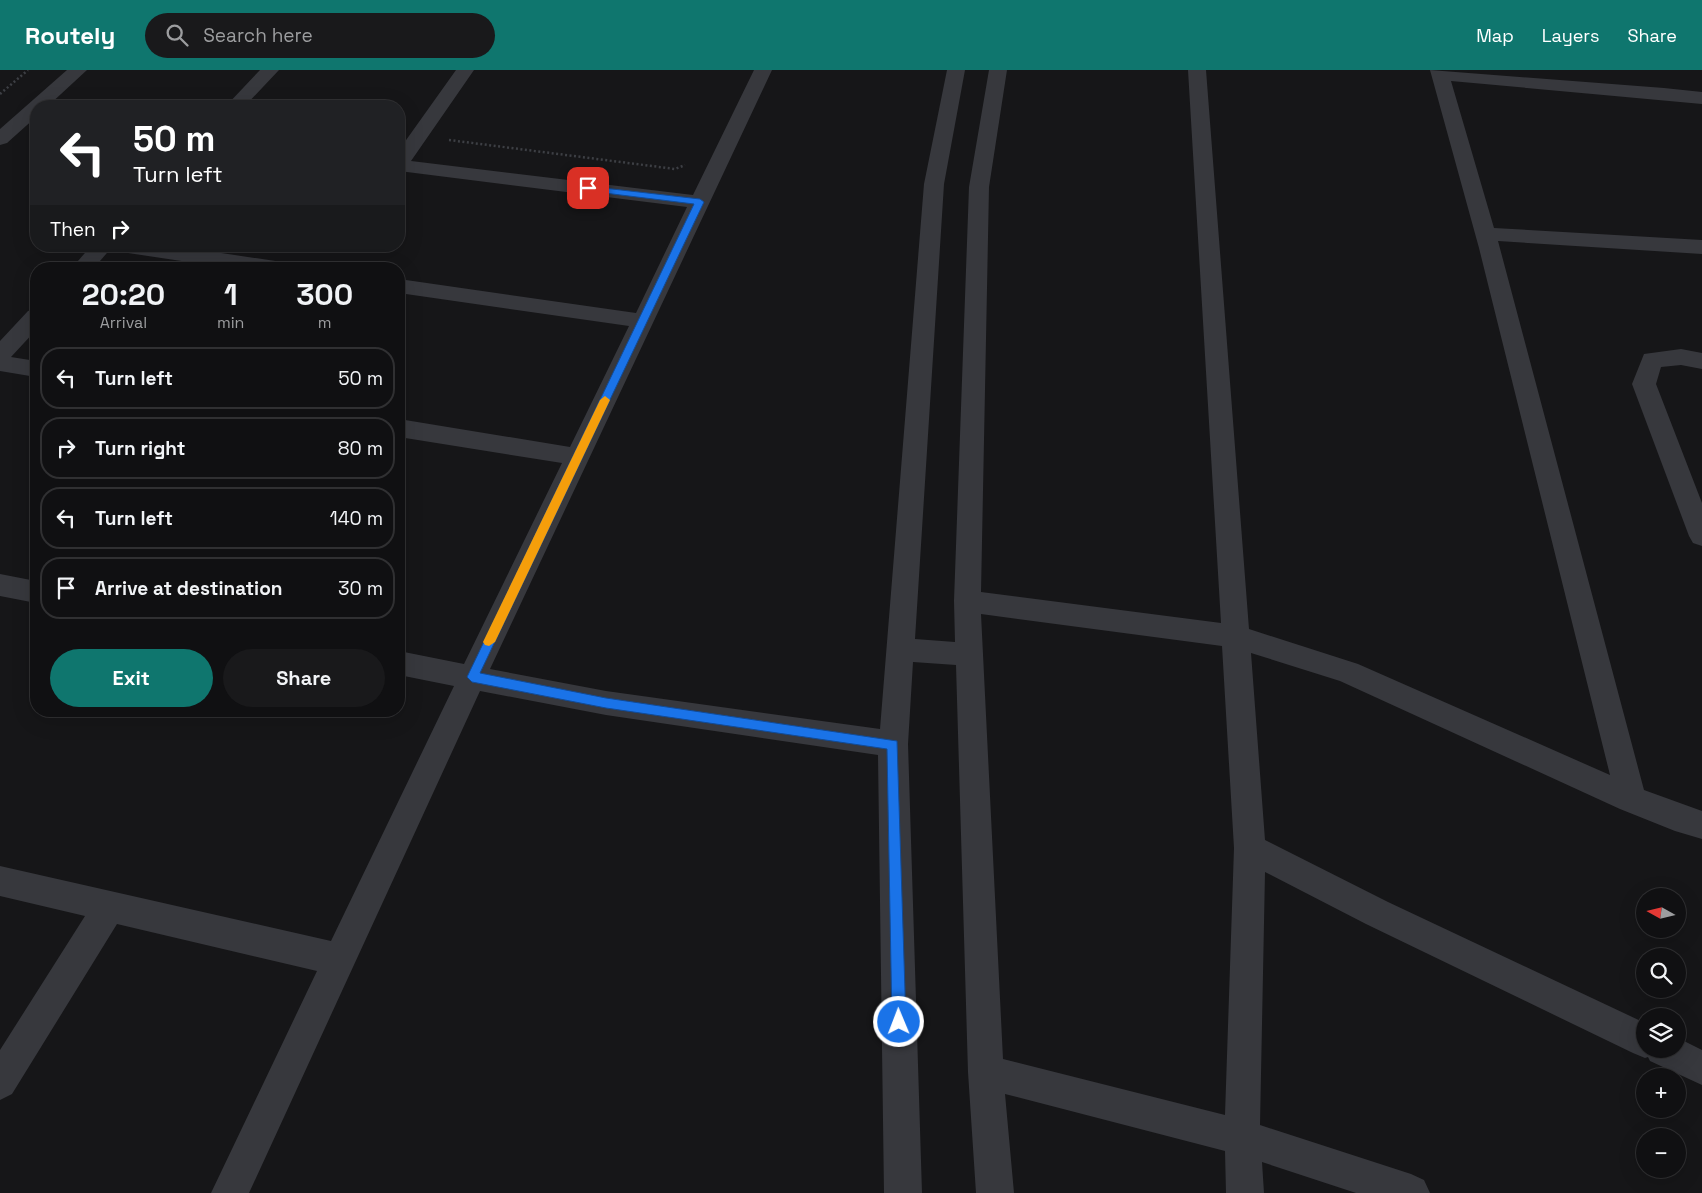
<!DOCTYPE html>
<meta charset="utf-8">
<style>
body{margin:0;font-family:"Space Grotesk",sans-serif;background:#19191b;color:#f1f3f6;height:100vh;display:flex;flex-direction:column;font-size:19px;white-space:nowrap}
*{box-sizing:border-box;margin:0}
p{font-size:16px;color:#9c9d9f}
.icon{flex:none;width:28px;height:28px;fill:none;stroke:currentColor;stroke-width:2;stroke-linecap:round;stroke-linejoin:round}
.map{position:relative;flex:1;overflow:hidden}
.drawer{position:absolute;left:30px;top:192px;width:375px;height:455px;display:flex;flex-direction:column;background:#101012;border-radius:20px;box-shadow:0 5px 20px #0002,0 0 0 1px #303032}
.drawer>*{flex:none}
.guide{position:absolute;left:30px;top:30px;width:375px;height:152px;border-radius:20px;box-shadow:0 5px 20px #0002,0 0 0 1px #303032;background:#202124;color:#fff;overflow:hidden}
.needle{width:32px;rotate:278deg}
.fabs{position:absolute;left:1636px;top:818px;display:grid;gap:10px}
.fabs a{display:grid;place-items:center;width:50px;height:50px;border-radius:50%;background:#101012;box-shadow:0 5px 20px #0002,0 0 0 1px #303032;font-size:25px}
.pin{position:absolute;display:grid;place-items:center;width:42px;height:42px;color:#fff;margin:-21px;border-radius:10px;box-shadow:0 2px 8px #0006}
.me{position:absolute;width:55px;margin:-28px;rotate:359deg;stroke-linejoin:round;filter:drop-shadow(0 0 4px #0008)}
.turn{display:flex;align-items:center;gap:18px;height:105px;padding:0 20px;font-size:22px}
.turn .icon{width:65px;height:65px;stroke-width:2.5}
.turn b{display:block;font-size:35px;line-height:42px}
.then{display:flex;align-items:center;height:48px;padding:0 20px;background:#0003;gap:10px;font-size:19px}
.eta{display:flex;justify-content:space-evenly;align-items:center;height:85px;text-align:center}
.eta b{font-size:30px;font-weight:700;line-height:35px}
.button{display:flex;gap:10px;margin-top:auto;padding:10px 20px}
.button a{flex:1;height:58px;border-radius:30px;background:#0f766e;color:#fff;font-size:20px;font-weight:700;line-height:58px;text-align:center}
.button a+a{background:#19191b;color:#f1f3f6}
ul{padding:0;list-style:none}
li{display:flex;align-items:center;gap:15px;height:62px;margin:0 10px 8px;padding:0 10px;border:2px solid #303032;border-radius:20px}
li div{flex:1}
li b{display:block;font-size:19px}
li em{font-style:normal}
header{display:flex;align-items:center;gap:30px;box-sizing:border-box;height:70px;padding:0 25px;background:#0f766e;color:#fff}
header strong{font-size:24px}
nav{display:flex;gap:28px;margin-inline-start:auto;font-size:18px}
.search{width:350px;height:45px;background:#19191b;display:flex;align-items:center;gap:12px;box-sizing:border-box;padding:0 18px;border-radius:28px;color:#9c9d9f;font-size:19px}
.map>svg:first-child{display:block}
.lines{fill:none;stroke-linecap:round;stroke-linejoin:round}
.path{stroke:#3d3f44;stroke-width:2.5;stroke-dasharray:2 2.5;stroke-linecap:butt}
.minor{fill:#37383d;fill-rule:evenodd}
.route{fill:#1a73e8;stroke:#114b97}
.slow{fill:#f59e0b}
</style>
<header>
<strong>Routely</strong>
<div class="search"><svg class="icon" aria-label="search" viewBox="0 0 24 24"><circle cx="10" cy="10" r="6"/><path d="M15 15l6 6"/></svg>Search here</div>
<nav><a>Map</a><a>Layers</a><a>Share</a></nav>
</header>
<div class="map">
<svg width="1702" height="1123" viewBox="0 0 1702 1123">
<rect width="100%" height="100%" fill="#161618"/>
<g class="lines">
<path class="path" d="M0 24 28 0
M449 70 675 99 685 95"/>
<path class="minor" d="M67 0H87L48 36H36V47L7 73 0 75V59Z
M260 0H279L245 36H226Z
M456 0H474L411 91 693 125 754 0H772L490 599 606 621 880 659 924 114 947 0H965L944 114 915 569 955 572 954 531 969 117 989 0H1007L989 117 981 522 1221 553 1188 0H1206L1249 559 1358 594 1610 705 1479 178 1430 0 1664 18 1702 22V34L1451 11 1494 158 1702 170V184L1498 171 1644 720 1702 741V769L1675 761 1620 739 1340 611 1251 583 1265 770 1388 832 1645 953V979H1678V968L1702 980V1015L1650 991 1648 987 1645 988 1633 983 1366 854 1265 802 1260 1055 1411 1104 1424 1110 1430 1123H1356L1262 1092 1264 1123H1226L1225 1081 1005 1024 1014 1123H976L968 1002 956 595 913 592 908 674 922 1123H884L878 685 606 645 480 621 249 1123H211L317 901 117 854 12 1024 0 1030V980L85 846 0 826V796L331 871 454 616 399 605V581L464 594 562 393 399 367V349L570 377 629 256 399 223V209L636 243 687 137 399 101V80ZM981 544 1222 576 1234 778 1225 1045 1003 989Z
M91 176H113L93 199H71Z
M118 176H174L282 192 290 194 292 199H235L128 183 121 181Z
M36 239V260L11 287 36 291V307L0 301V271L28 241Z
M1681 279 1702 283V299L1681 295 1661 297 1656 314 1702 433V476L1693 473 1689 466 1632 314 1644 284Z
M0 504 36 511V533L0 526Z"/>
</g>
<path class="route" d="M586 116 700 129 704 132 480 603 606 628 897 671 906 952 904 956 899 959 894 956 892 952 887 679 606 638 472 612 467 607 694 134 588 121 586 120Z"/>
<path class="slow" d="M605 326 610 330 495 572 489 576 485 575 483 572 600 330Z"/>
</svg>
<div class="fabs">
<a><svg class="needle" viewBox="-14 -14 28 28"><path d="M0-13l5 13h-10z" fill="#e53935"/><path d="M0 13l5-13h-10z" fill="#9c9d9f"/></svg></a>
<a><svg class="icon" aria-label="search" viewBox="0 0 24 24"><circle cx="10" cy="10" r="6"/><path d="M15 15l6 6"/></svg></a>
<a><svg class="icon" aria-label="layers" viewBox="0 0 24 24"><path d="M12 4l9 5-9 5-9-5zM3 14l9 5 9-5"/></svg></a>
<a>+</a>
<a>−</a>
</div>
<div class="pin" style="left:588px;top:118px;background:#d93025"><svg class="icon" aria-label="arrive" viewBox="0 0 24 24"><path d="M6 21V4h12l-3 4 3 4H6"/></svg></div>
<svg class="me" style="left:899px;top:952px" viewBox="-20 -20 40 40"><circle r="17" fill="#1a73e8" stroke="#fff" stroke-width="3"/><path d="M0-11L8 9 0 5-8 9z" fill="#fff"/></svg>
<div class="guide">
<div class="turn"><svg class="icon" aria-label="left" viewBox="0 0 24 24"><path d="M17 20v-9H6M10 6l-5 5 5 5"/></svg><div><b>50 m</b>Turn left</div></div>
<div class="then">Then<svg class="icon" aria-label="right" viewBox="0 0 24 24"><path d="M7 20v-9h11M14 6l5 5-5 5"/></svg></div>
</div>
<section class="drawer">
<div class="eta">
<div><b>20:20</b><p>Arrival</p></div>
<div><b>1</b><p>min</p></div>
<div><b>300</b><p>m</p></div>
</div>
<ul>
<li><svg class="icon" aria-label="left" viewBox="0 0 24 24"><path d="M17 20v-9H6M10 6l-5 5 5 5"/></svg><div><b>Turn left</b></div><em>50 m</em></li>
<li><svg class="icon" aria-label="right" viewBox="0 0 24 24"><path d="M7 20v-9h11M14 6l5 5-5 5"/></svg><div><b>Turn right</b></div><em>80 m</em></li>
<li><svg class="icon" aria-label="left" viewBox="0 0 24 24"><path d="M17 20v-9H6M10 6l-5 5 5 5"/></svg><div><b>Turn left</b></div><em>140 m</em></li>
<li><svg class="icon" aria-label="arrive" viewBox="0 0 24 24"><path d="M6 21V4h12l-3 4 3 4H6"/></svg><div><b>Arrive at destination</b></div><em>30 m</em></li>
</ul>
<div class="button"><a>Exit</a><a>Share</a></div>
</section>
</div>
